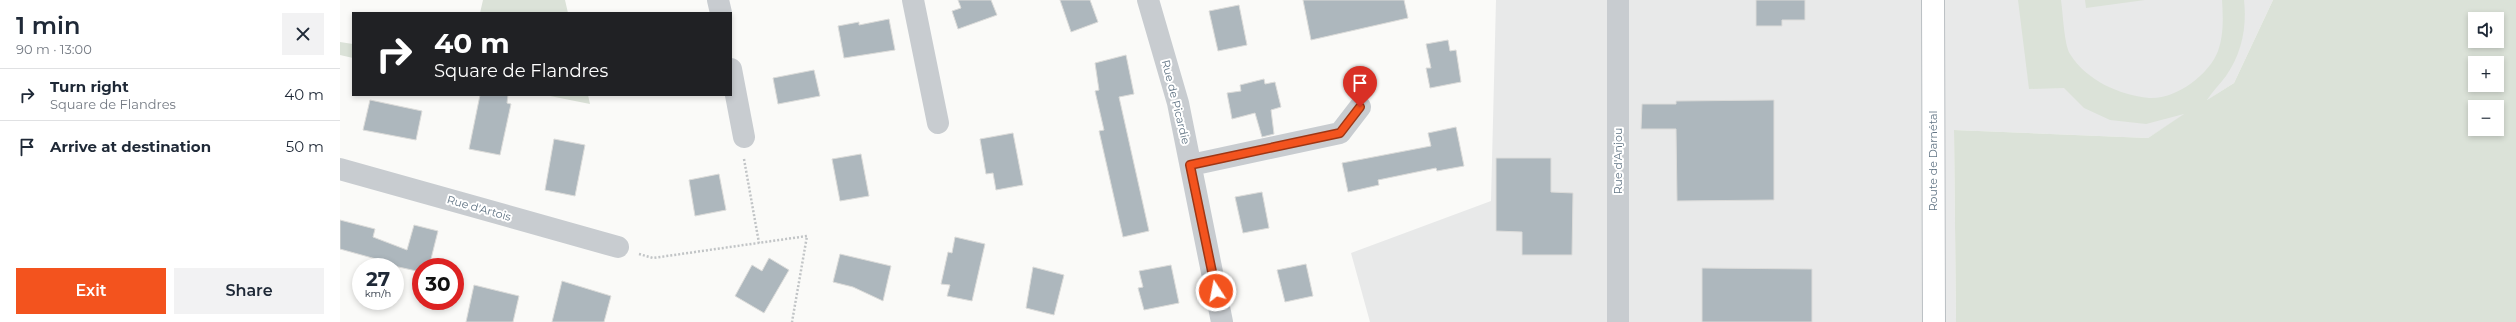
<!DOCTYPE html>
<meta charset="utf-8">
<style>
body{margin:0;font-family:Montserrat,sans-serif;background:#f2f2f3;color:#1f2937;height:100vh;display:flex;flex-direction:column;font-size:15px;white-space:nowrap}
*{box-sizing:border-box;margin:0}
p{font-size:13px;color:#747a83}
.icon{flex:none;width:22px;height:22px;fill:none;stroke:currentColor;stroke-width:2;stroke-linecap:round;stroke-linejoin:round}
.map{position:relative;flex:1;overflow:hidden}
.drawer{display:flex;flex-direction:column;background:#fff;width:340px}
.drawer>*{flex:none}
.top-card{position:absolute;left:12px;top:12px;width:380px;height:84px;border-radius:0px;box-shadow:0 2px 6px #0003;background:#202124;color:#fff;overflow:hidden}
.controls{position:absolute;left:2128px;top:12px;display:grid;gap:8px}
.controls a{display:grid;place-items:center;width:36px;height:36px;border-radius:0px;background:#fff;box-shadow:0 2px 6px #0003;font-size:20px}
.speed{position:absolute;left:12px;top:258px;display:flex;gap:8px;font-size:20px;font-weight:700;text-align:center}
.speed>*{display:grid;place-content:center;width:52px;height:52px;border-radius:50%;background:#fff;box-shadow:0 2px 6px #0003;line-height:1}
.speed small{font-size:10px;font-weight:400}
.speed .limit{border:6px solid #d22;background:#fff;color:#111}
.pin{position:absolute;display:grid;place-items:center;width:34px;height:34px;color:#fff;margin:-41px -17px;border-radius:50% 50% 50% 0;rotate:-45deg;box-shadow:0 0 4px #0007}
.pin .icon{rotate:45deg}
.me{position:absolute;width:44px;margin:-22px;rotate:349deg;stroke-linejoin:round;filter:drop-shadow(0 0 3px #0008)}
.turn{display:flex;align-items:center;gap:14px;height:84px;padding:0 16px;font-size:18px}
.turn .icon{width:52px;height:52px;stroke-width:2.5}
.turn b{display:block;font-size:28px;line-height:34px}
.round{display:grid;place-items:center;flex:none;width:42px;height:42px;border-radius:0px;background:#f2f2f3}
.head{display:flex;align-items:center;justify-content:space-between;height:68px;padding:0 16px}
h1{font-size:24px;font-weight:600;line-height:30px}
.action{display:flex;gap:8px;margin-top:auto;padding:8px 16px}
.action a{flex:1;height:46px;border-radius:0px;background:#f3531e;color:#fff;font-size:16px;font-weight:600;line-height:46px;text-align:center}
.action a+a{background:#f2f2f3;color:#1f2937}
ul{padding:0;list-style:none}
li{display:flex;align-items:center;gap:12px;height:52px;padding:0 16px;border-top:1px solid #e0e1e3}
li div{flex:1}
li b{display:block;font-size:15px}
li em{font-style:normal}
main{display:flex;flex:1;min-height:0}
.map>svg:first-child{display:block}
.built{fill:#e8e9e9}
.green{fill:#dbe2d8;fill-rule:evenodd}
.building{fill:#adb7bd;stroke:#dcdcda}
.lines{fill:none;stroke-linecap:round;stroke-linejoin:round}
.major-casing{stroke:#babfc3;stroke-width:24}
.path{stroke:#c1c4c6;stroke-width:2.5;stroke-dasharray:2 2;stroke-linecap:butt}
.minor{stroke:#c8ccd0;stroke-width:22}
.major{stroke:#fff;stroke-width:22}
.route-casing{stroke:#9e3614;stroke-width:10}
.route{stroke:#f3531e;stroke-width:7}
.labels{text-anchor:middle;stroke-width:4;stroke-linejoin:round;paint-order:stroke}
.street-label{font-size:11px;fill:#627585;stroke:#fff}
</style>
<main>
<section class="drawer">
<div class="head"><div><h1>1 min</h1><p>90 m · 13:00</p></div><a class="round"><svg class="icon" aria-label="close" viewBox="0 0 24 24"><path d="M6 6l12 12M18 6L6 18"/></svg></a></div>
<ul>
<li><svg class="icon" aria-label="right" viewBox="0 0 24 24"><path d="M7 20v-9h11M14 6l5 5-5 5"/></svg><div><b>Turn right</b><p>Square de Flandres</p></div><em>40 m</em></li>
<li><svg class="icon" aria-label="arrive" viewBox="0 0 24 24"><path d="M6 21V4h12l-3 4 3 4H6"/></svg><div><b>Arrive at destination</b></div><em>50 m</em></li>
</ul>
<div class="action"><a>Exit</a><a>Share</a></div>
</section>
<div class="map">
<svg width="2176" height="322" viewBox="0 0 2176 322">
<rect width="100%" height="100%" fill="#fafaf8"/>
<path class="built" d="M1156 0H1933L1894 83 1808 138 1614 130 1616 322H1030L1011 253 1151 201Z"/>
<path class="green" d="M143 0H225L228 13H140Z
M1678 0H1721C1723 13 1724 44 1730 54 1746 80 1779 95 1809 98 1835 100 1869 75 1878 51 1884 35 1883 16 1882 0H1904C1907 27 1902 53 1886 76 1880 84 1872 92 1867 100L1894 83 1933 0H2176V322H1616L1614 130 1808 138 1844 114 1806 124 1770 120 1744 108 1724 88 1689 89ZM2135 19H2157V41H2135ZM2135 63H2157V85H2135ZM2135 107H2157V129H2135Z
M1745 0H1805L1746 8Z
M0 42 13 44V58L0 55Z
M205 95H248L250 104Z"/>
<path class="building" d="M618 0H651L657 15 618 29 612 11 621 8Z
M720 0H750L758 22 731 32Z
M963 0H1064L1068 18 971 40Z
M1416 0H1465V20H1442V26H1416Z
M899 5 907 45 878 51 869 11Z
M549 19 555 50 504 58 498 26 519 22V25Z
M1108 40 1110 51 1116 50 1121 82 1090 88 1086 68H1091L1086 44Z
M786 55 794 94 779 97 809 231 783 237 759 131 764 130 755 91 759 90 755 63Z
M474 70 480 96 438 104 433 78Z
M924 79 925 84 935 82 941 107 931 110 934 134 922 137 915 113 892 119 887 93 901 91 900 85Z
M140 95H168L167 103 171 104 160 155 129 149Z
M30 100 82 111 76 140 23 130Z
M1434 100V200L1337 201 1336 129H1301L1302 104H1336V101Z
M1116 127 1124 166 1097 171 1096 168 1038 180 1039 185 1008 192 1002 163 1091 146 1088 133Z
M673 133 683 185 656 190 653 173 646 174 640 139Z
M214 139 245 145 235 196 205 190Z
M521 154 529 196 500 201 492 159Z
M1156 158H1211V192L1233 193 1232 255H1182V232L1156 231Z
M379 174 386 210 355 216 349 180Z
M922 192 929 228 903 233 895 197Z
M0 220 35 229 33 237 67 250 74 225 98 231 91 259 114 267H81V272L54 266V264L0 249Z
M615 237 645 244 632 301 607 296 610 285 601 284 608 252 612 253Z
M500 254 551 266 543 301 513 287 493 282Z
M429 258 449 270 424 313 395 296 412 265 422 271Z
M966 264 973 296 945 302 937 270Z
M831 265 839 303 804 310 798 288 803 287 799 271Z
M693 267 724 275 714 315 686 308Z
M1362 268 1472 269V322H1362Z
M222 281 271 296 264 322H212Z
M134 285 179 296 173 322H126Z"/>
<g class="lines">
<defs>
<path id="major" d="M1593 0 1594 322"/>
</defs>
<use href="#major" class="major-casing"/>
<path class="path" d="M404 159 419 243
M299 254 313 258 467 236 452 322"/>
<path class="minor" d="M378 0 381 13
M573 0 598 123
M808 0 838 103 882 322
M391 69 404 137
M851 165 1000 133 1020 107
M0 169 278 247
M1278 322V0"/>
<use href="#major" class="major"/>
</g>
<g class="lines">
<defs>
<path id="route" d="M876 291 850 165 1000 133 1020 107"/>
</defs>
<use href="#route" class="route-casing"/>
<use href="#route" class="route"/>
</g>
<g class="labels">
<g class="street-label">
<text transform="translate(836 102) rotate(76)" y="4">Rue de Picardie</text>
<text transform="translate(1278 161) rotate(-90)" y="4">Rue d'Anjou</text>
<text transform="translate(1593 161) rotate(-90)" y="4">Route de Darnétal</text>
<text transform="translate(139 208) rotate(16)" y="4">Rue d'Artois</text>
</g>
</g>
</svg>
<div class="controls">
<a><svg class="icon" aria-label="sound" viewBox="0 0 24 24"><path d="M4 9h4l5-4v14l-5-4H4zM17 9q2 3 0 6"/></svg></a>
<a>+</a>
<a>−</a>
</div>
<div class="speed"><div>27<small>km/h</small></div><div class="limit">30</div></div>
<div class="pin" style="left:1020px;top:107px;background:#d93025"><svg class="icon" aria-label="arrive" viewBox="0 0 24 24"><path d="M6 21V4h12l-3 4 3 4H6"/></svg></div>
<svg class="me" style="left:876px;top:291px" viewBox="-20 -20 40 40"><circle r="17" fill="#f3531e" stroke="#fff" stroke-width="3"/><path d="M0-11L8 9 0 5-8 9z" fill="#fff"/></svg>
<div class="top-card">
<div class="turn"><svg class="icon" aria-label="right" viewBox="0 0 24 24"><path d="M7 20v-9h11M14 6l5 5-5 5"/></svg><div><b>40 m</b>Square de Flandres</div></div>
</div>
</div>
</main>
